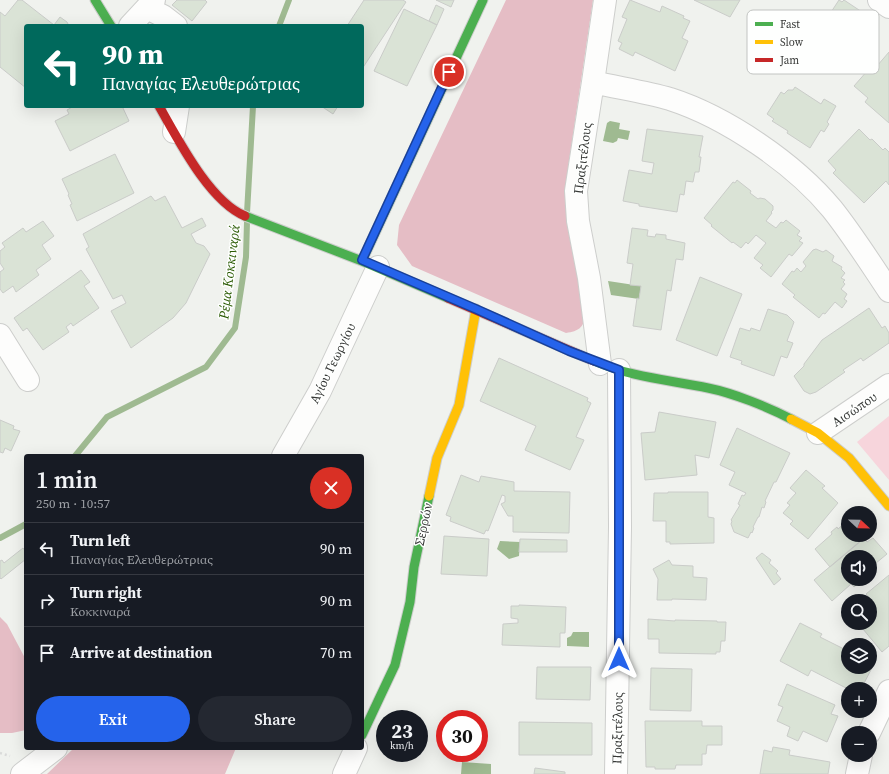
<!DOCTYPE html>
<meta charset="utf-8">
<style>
body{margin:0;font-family:"Source Serif 4",serif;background:#242831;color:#f1f3f6;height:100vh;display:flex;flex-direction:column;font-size:15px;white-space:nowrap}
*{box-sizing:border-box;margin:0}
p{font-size:13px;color:#9ea1a6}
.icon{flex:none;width:22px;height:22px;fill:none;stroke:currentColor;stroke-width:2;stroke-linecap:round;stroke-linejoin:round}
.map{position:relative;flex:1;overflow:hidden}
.sheet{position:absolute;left:24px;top:454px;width:340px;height:296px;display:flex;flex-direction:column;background:#171b24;border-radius:4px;box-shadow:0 4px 16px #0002}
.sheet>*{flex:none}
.hud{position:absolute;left:24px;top:24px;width:340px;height:84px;border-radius:4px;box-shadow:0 4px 16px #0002;background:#00695c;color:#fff;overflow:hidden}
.needle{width:26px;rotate:112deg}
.fabs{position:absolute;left:841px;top:506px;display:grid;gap:8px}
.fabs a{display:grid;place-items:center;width:36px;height:36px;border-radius:50%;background:#171b24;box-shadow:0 4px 16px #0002;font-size:20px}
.speed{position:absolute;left:376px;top:710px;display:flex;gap:8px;font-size:20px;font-weight:700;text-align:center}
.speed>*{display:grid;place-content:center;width:52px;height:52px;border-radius:50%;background:#171b24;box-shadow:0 4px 16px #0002;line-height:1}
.speed small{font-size:10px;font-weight:400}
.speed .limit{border:6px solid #d22;background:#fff;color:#111}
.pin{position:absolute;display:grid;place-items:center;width:34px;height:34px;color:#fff;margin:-17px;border:2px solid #fff;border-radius:50%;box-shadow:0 1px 4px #0007}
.me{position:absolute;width:44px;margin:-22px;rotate:0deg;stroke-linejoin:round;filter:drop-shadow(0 0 3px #0008)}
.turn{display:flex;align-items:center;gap:14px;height:84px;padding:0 12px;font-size:18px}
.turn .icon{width:52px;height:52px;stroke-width:2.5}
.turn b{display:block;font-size:28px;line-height:34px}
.round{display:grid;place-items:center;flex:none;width:42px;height:42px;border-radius:21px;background:#242831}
.summary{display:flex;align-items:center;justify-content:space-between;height:68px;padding:0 12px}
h1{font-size:24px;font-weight:600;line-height:30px}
.action{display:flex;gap:8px;margin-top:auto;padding:8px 12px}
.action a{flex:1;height:46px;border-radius:24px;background:#2563eb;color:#fff;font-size:16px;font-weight:600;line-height:46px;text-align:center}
.action a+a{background:#242831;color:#f1f3f6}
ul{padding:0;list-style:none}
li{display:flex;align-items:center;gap:12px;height:52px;padding:0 12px;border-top:1px solid #363941}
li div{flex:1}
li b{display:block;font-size:15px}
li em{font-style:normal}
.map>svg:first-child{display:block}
.green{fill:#f7d5dc}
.forest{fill:#e5bdc5}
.water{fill:#9fba91}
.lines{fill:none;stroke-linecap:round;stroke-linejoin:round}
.stream{stroke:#9fba91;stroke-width:6}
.building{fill:#dae3d6;stroke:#caccc9}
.street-casing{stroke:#cdcecc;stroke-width:24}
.fast-casing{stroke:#cdcecc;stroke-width:11}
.slow-casing{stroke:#cdcecc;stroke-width:11}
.jam-casing{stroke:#cdcecc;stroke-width:11}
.path{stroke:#d9dad9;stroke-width:2.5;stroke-dasharray:2 3;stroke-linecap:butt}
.street{stroke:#fdfdfc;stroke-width:22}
.fast{stroke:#4caf50;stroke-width:9}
.slow{stroke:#ffc107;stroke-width:9}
.jam{stroke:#c62828;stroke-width:9}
.route-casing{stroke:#184099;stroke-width:10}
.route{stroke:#2563eb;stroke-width:7}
.labels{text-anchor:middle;stroke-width:3;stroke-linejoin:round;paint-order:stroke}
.street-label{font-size:13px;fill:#373937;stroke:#fefffe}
.water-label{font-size:14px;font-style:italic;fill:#2b5b04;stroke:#fefffe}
.key{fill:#fefffe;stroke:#c2c4c2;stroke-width:1}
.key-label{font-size:11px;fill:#373937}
</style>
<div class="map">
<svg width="889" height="774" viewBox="0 0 889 774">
<rect width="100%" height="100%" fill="#f0f2ee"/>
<path class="green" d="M889 416V480L857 442Z"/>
<path class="forest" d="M506 0H593L568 168 569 227 586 315C583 328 579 331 566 333L412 266 397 245 399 225Z
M0 617 7 624 26 660V730L12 733H0Z
M74 748H236L225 774H47Z"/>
<path class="water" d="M610 121 620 123 619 129 630 131 628 140 618 138 617 141 613 143 603 141 607 123Z
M608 281 641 286 639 299 611 295Z
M500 541 520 542 519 556 509 559 497 549Z
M573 632H589V647L567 646V638L571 636Z
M462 762 491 764V774H461Z"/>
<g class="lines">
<path class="stream" d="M279 26 289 0
M247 213 253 106
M75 456 107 417 206 367 235 328 246 257 247 222
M0 538 26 524"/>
</g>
<path class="building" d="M18 0H22L54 25 60 17 67 22 69 26H26V88L0 67V12L5 16Z
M177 0H205L207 2 192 21 172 5Z
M364 0H403L406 2 362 69V26H347Z
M436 0H454L451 7Z
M630 0 660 12 662 6 684 16 683 18 690 21 682 38 688 41 675 71 635 52 633 56 619 49 622 43 618 41 627 19 622 17Z
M694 0H740L730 17Z
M839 0 842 2 844 0 865 14 863 16 878 26 853 64 814 38Z
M436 5 444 9 437 25 429 21Z
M404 9 437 25 407 86 374 71Z
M889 52V123L865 102 868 98 854 86 868 70 871 73Z
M795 87 821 104 824 99 836 106 827 122 829 124 824 132 821 130 810 148 787 133 788 131 772 121 774 119 767 114 781 92 784 94 788 90H793Z
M74 106H122L129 121 70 151 55 121 69 114 67 110Z
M321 106H338L333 114Z
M647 129 703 136 699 157H701L699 172H695L693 182 686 181 684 195 680 194 677 212 639 206V204L623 201 629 170 652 174 654 163 642 161Z
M859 129 870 140 872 139 883 150 885 148 889 152V185L886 181 864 203 833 173 836 170 828 161Z
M115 154 134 193 77 221 70 205 72 204 68 195 69 194 62 179Z
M737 180 751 191 750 193 758 199 760 198 765 199 773 206V210L771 212 772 213 766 221 776 228 781 222 783 223 786 220 800 231 797 235 802 238 799 241 803 243 792 256 789 254 771 277 760 268 763 265 754 258 766 243 756 235 748 244 746 242 741 248 733 242 732 243 711 226 712 225 704 218 733 182 735 183Z
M151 196 155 201 165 196 182 228 202 218 206 226 191 234 196 243 204 246 210 254 186 303 173 318 131 348 111 311 126 303 122 295 113 299 86 249 89 247 83 234Z
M43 221 54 236 42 245 51 259 36 270 39 275 16 292 13 286 3 293 0 289V272L4 269 0 263V251L5 247 2 243 23 228 26 232Z
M632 228 648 230 647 236 655 237 656 234 666 235V239L685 243 683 260 676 259 671 291 667 290 661 330 633 326 637 298 639 299 641 286 630 285 633 264 627 263Z
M816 249 823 252 826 250 834 256 832 261 842 267 841 269 845 273 841 278 845 280 843 282 845 284 841 289 847 294 844 299 847 301 842 308 835 302 825 314 823 313 819 318 793 297 795 295 782 284 792 271 794 272 797 268 801 272 806 266 803 262 813 250Z
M81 270 90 282 84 286 99 308 73 326 71 323 66 327 69 332 43 350 27 328 23 331 14 318Z
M700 277 742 294 717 356 676 340Z
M869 308 882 328 885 326 889 333V343L863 361 861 358 843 370 845 372 816 392 810 394 804 391 794 376 804 366V364L822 340Z
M768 309 787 315 794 322 787 341 793 343 787 358 781 356 774 376 741 364 742 361 730 357 740 328 750 331 751 328 760 331Z
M499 358 588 398 587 401 591 403 576 437 584 440 570 470 525 450 536 426 480 401Z
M659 412 716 422 709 458 695 455 697 475 645 480 641 433 655 432Z
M0 420 14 426 13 429 20 431 11 451 5 448 3 453 0 452Z
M737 428 790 453 776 482H774L765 501 766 502 764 508 762 507 759 517H758L753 527 754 528 752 533 751 532 748 538 734 532 731 524 732 521 731 520 740 505 738 504 742 495 744 496 746 493 729 485 735 472 720 465Z
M806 470 825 486 822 488 838 503 808 539 790 524 793 521 783 513 790 505 787 503 796 493 790 488Z
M461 475 479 482 481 476 514 482V491L570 492 569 533 513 532V516H508L501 504 505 502V496L502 495 488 531 486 530 484 534 450 521 451 517 446 515Z
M668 492H708V517L714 518V543L670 544V542H666V521H653L654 493H668Z
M848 520V535L867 536 830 567 815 549 832 534 831 532 837 527 838 529Z
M444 536 489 539 487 576 441 574Z
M864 538 867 542 873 538 887 554 870 568V557H848V579H863L854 587 851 584 832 601 814 580Z
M520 539 567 540V552H519Z
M23 548 26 552V559L1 579 0 578V561L2 560 4 563Z
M762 553 771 560 769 563 778 571 776 573 781 579 774 585 756 558Z
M669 560 672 565 693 566V577L707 578 706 600 672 599V600H657L658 579 653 569Z
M889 575V646L882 652 858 623H870V601L872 600 866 594Z
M519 605 566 607 565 633H560V647L502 645 503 624 518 623V619L511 618V606H519Z
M648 619 675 621V620L717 621V622H726L725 641H721L720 652H716V654L659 653V639H648Z
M800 623 822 634 820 637 848 651V667H870V662L874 664 861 689H848L811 670 808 676 780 661Z
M537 667H591L590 700 536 699Z
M651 668 692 669 691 711 650 710Z
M787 684 835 705 831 714 838 716 827 742 803 731 798 741 787 736 790 727 777 721 783 707 778 705Z
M645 721H702V726H722V745H707L706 754H702V765H676L675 769H655V767H646Z
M519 722 592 723V755H519Z
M773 747 790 750 789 755 830 762 828 774H760L764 750 772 752Z
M535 768 565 772V774H534Z"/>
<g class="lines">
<defs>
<path id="street" d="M879 0 889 7
M147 8 163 16 176 26
M130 26 154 0
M593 82C619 88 646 92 670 99 726 117 794 163 832 209 852 234 871 264 889 291
M174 132 178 106
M0 335 28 380
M600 364 589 278 578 221 576 191 593 82 605 0
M818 433 889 385
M283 456 320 391 378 267
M869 733 889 691
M22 774 56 748
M344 774 356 748
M616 774 620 527 619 370
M857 774 861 755"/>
<path id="fast" d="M95 0 111 26
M245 216 362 261 448 298
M362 261 483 0
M594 361C630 377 669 380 708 388 733 393 768 407 791 419
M362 735 395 665 410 602 414 567 429 496"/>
<path id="slow" d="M791 419 818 433 849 458 889 506
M429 496 437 458 459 405 476 309"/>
<path id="jam" d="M159 106C178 139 209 201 245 216
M448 298 594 361"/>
</defs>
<use href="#street" class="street-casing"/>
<use href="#fast" class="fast-casing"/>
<use href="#slow" class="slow-casing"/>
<use href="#jam" class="jam-casing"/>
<path class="path" d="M0 753 10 756"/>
<use href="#street" class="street"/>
<use href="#fast" class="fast"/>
<use href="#slow" class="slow"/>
<use href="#jam" class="jam"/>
</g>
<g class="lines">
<defs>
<path id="route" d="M449 72 362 260 476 309 569 351 619 370V659"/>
</defs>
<use href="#route" class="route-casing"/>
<use href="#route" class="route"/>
</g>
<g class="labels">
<g class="street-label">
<text transform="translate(582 158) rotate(-83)" y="5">Πραξιτέλους</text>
<text transform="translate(332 363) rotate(-64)" y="5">Αγίου Γεωργίου</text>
<text transform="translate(854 409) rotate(-34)" y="5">Αισώπου</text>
<text transform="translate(423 524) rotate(-78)" y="5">Σερρών</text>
<text transform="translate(617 728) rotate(-89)" y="5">Πραξιτέλους</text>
</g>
<g class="water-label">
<text transform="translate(229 272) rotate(-83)" y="5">Ρέμα Κοκκιναρά</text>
</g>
</g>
<rect x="747" y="10" width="132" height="64" rx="6" class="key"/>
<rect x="755" y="22" width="18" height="4" fill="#4caf50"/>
<rect x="755" y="40" width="18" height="4" fill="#ffc107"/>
<rect x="755" y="58" width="18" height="4" fill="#c62828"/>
<g class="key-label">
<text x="780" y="28">Fast</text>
<text x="780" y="46">Slow</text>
<text x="780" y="64">Jam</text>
</g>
</svg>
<div class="fabs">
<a><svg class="needle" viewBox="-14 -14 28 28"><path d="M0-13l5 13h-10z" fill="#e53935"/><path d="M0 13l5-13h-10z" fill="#9ea1a6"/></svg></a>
<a><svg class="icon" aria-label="sound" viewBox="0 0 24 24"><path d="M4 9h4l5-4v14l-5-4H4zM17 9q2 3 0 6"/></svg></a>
<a><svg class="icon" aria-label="search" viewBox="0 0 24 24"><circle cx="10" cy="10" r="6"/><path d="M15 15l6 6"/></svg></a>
<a><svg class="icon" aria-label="layers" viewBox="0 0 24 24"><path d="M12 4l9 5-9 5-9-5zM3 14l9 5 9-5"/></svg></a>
<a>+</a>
<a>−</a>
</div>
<div class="speed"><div>23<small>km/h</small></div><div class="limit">30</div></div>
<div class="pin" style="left:449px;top:72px;background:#d93025"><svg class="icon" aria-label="arrive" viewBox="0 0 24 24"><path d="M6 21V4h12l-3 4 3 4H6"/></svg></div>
<svg class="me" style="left:619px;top:659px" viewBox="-20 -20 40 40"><path d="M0-17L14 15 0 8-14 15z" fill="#2563eb" stroke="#fff" stroke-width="4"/></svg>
<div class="hud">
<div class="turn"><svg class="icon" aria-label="left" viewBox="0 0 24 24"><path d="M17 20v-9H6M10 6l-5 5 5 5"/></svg><div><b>90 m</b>Παναγίας Ελευθερώτριας</div></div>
</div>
<section class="sheet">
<div class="summary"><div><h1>1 min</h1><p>250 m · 10:57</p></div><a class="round" style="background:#d93025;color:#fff"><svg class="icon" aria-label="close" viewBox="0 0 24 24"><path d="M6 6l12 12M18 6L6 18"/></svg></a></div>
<ul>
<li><svg class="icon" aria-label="left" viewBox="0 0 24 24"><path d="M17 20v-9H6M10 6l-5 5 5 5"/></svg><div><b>Turn left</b><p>Παναγίας Ελευθερώτριας</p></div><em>90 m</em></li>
<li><svg class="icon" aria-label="right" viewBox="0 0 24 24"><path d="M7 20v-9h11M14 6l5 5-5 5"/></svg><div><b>Turn right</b><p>Κοκκιναρά</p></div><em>90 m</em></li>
<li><svg class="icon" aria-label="arrive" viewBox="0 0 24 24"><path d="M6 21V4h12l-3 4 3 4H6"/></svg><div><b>Arrive at destination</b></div><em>70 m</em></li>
</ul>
<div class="action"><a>Exit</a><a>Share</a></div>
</section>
</div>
